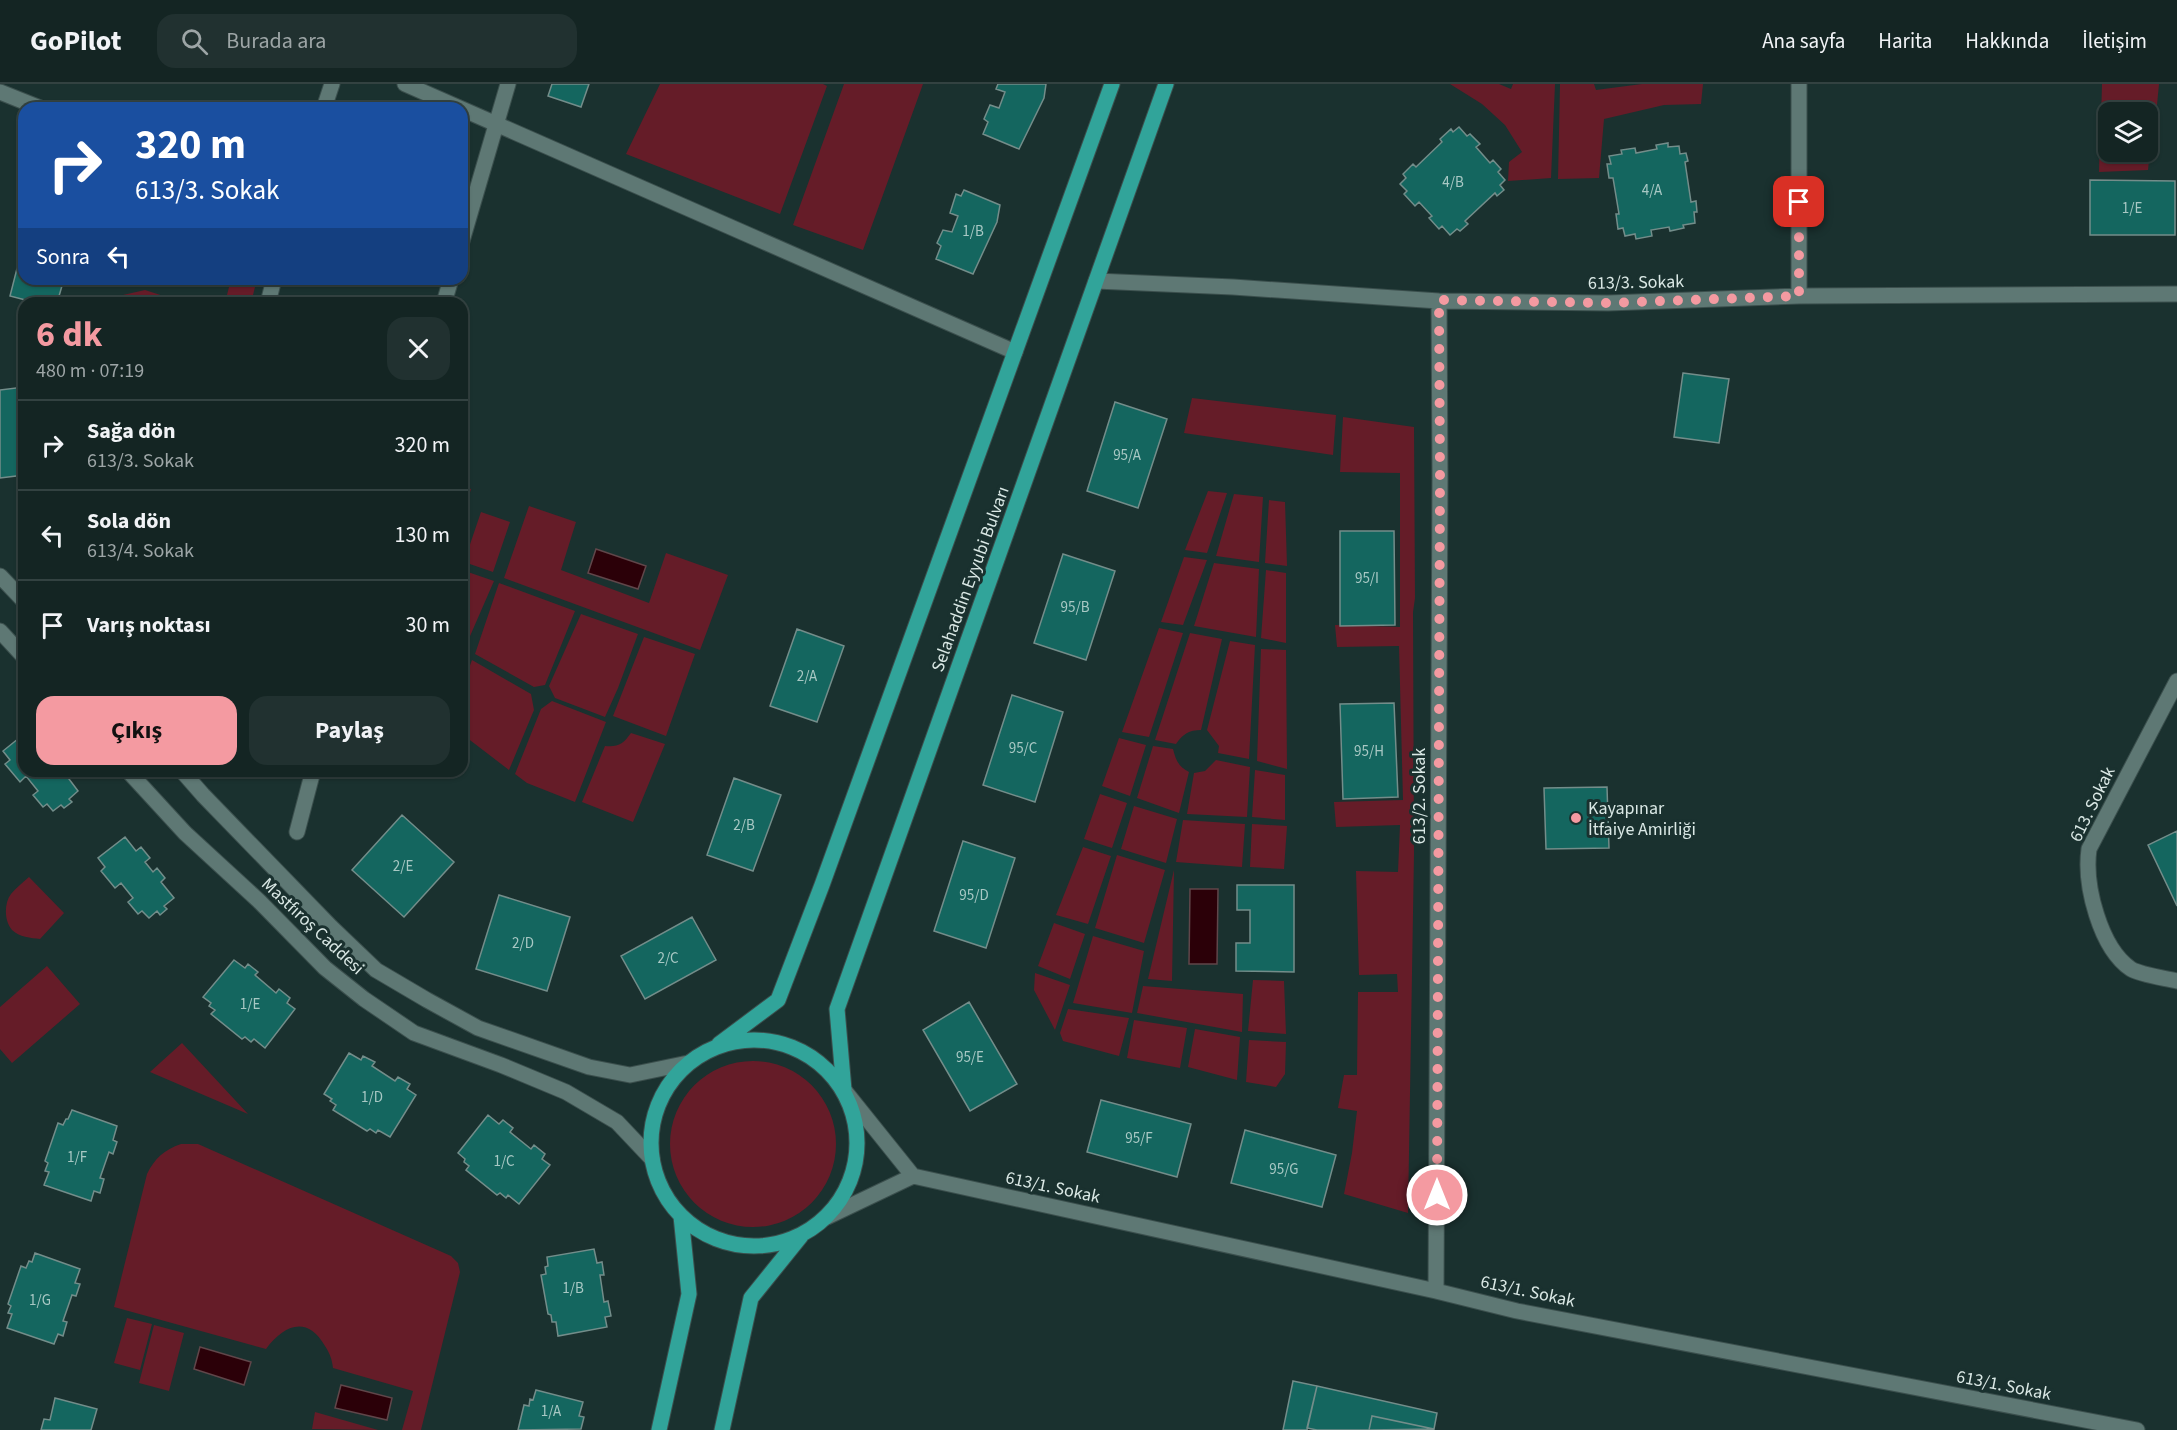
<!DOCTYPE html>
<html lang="tr">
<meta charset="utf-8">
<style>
body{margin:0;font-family:"Source Sans 3",sans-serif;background:#213130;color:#f1f3f6;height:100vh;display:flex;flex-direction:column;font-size:22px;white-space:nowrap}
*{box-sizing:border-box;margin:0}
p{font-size:20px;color:#9da5a6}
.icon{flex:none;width:33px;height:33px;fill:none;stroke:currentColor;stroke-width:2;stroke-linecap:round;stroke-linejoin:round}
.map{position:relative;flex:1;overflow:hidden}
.side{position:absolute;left:18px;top:213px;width:450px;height:480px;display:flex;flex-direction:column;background:#142523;border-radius:18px;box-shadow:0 2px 4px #0004,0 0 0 2px #334241}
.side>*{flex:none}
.top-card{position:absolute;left:18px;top:18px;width:450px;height:183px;border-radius:18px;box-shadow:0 2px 4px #0004,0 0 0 2px #334241;background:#1a4fa0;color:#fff;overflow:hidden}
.buttons{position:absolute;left:2098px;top:18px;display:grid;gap:12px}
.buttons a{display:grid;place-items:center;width:60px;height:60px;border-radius:12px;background:#142523;box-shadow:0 2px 4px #0004,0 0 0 2px #334241;font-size:30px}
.pin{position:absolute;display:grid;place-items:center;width:51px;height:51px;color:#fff;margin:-26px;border-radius:12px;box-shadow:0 3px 9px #0006}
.me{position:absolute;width:66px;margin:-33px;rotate:0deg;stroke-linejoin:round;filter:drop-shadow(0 0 4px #0008)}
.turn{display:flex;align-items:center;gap:21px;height:126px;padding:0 18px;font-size:27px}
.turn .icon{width:78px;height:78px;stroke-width:2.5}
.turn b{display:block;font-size:42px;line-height:51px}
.then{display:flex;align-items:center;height:57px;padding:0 18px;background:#0003;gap:12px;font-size:22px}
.round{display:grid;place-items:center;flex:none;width:63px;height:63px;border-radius:18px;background:#213130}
.head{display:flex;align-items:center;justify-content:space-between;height:102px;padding:0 18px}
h1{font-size:36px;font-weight:700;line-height:45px;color:#f49aa1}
.cta{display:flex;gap:12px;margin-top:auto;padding:12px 18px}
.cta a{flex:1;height:69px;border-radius:18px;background:#f49aa1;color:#111;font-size:24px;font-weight:700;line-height:69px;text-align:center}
.cta a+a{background:#213130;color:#f1f3f6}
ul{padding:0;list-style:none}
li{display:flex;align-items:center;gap:18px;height:90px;padding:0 18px;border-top:2px solid #334241}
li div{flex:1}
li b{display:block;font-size:22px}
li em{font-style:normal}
header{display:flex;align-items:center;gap:36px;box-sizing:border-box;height:84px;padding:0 30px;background:#142523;border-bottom:2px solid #334241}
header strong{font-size:28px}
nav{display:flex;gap:33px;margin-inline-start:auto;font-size:21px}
.search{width:420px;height:54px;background:#213130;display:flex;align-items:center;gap:15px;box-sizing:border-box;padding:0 21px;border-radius:18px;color:#9da5a6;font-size:22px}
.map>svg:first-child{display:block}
.green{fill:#651c28}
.water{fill:#2b0008;stroke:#60464a;stroke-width:1.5}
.building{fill:#14665f;stroke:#738d8a;stroke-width:1.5}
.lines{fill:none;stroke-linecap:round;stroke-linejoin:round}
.minor-casing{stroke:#3b4f4d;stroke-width:17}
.secondary-casing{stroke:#3b4f4d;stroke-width:17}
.primary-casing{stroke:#3b4f4d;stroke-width:17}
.minor{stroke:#5e7874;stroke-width:15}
.secondary{stroke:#5e7874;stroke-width:15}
.primary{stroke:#31a49a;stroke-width:15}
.route{stroke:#f49aa1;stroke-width:10;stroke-dasharray:0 18}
.poi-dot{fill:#f49aa1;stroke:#1a312f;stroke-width:2}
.labels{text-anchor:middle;stroke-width:6;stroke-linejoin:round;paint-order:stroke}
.number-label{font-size:15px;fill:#a8c8c4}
.street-label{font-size:18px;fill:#dae8e5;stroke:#1a312f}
.poi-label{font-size:18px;fill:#dae8e5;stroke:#1a312f;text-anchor:start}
</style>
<header>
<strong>GoPilot</strong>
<div class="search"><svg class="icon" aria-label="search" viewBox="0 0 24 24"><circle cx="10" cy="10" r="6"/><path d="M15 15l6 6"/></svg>Burada ara</div>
<nav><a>Ana sayfa</a><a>Harita</a><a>Hakkında</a><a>İletişim</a></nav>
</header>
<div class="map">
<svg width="2177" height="1346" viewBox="0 0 2177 1346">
<rect width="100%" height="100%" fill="#1a312f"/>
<path class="green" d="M660 0H823L827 2 780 130 626 70Z
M844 0H923L863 166 793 141Z
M1450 0H1499L1511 5 1513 0H1555L1551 94 1508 97 1509 78 1522 68 1505 41 1482 20Z
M1560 0H1594L1596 6 1642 0H1703L1701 20 1664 21 1604 35 1599 94 1558 95Z
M2102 0H2159L2155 42 2148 41V28H2109V37L2101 36Z
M2100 44 2109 45V68H2148V48H2152L2148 86 2099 88Z
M231 195H257L251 219H225Z
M145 206 185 219H113L123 211Z
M1192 314 1336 331 1333 371 1184 349Z
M1343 333 1414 343 1415 514 1413 528 1414 769 1408 1129 1344 1110 1352 1069 1357 1027 1338 1024 1344 991H1357L1358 908H1398L1397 890 1359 891 1356 787 1398 788 1400 741 1336 743 1334 718 1403 716 1399 562 1337 563 1335 541 1400 543V389L1340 388Z
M462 402 471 405 462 436Z
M1208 407 1227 409 1207 469 1185 466Z
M1234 410 1263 413 1259 478 1216 472Z
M1269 416 1285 418 1287 482 1265 479Z
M529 422 576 438 561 486 649 519 666 469 728 491 700 566 504 494Z
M481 428 510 438 493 488 464 478Z
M1184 473 1207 476 1183 541 1161 538Z
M1214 479 1259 485 1256 553 1194 542Z
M462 486 494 497 467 559 462 556Z
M1266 486 1286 489V559L1261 554Z
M499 499 575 527 545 601 534 603 475 570Z
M581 530 638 550 618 604 605 633 555 614 549 602Z
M1159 544 1183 549 1149 653 1122 648Z
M1190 549 1222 555 1201 646C1189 646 1183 650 1176 660L1155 656Z
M644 553 695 570 666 652 613 632Z
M1230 557 1255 561 1249 675 1218 669 1219 662 1207 646Z
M1261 565 1286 566 1287 685 1257 677Z
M472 576 531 610 534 626 509 686 462 650V603Z
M552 617 606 638 575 718 527 699 515 690 541 625Z
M631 649 665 660 633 738 582 718 605 662C619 663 623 660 631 649Z
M1119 654 1146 661 1130 712 1102 702Z
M1153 662 1173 665C1176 677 1179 683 1189 688L1179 729 1137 714Z
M1216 676 1250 683 1247 733 1187 730 1194 689 1205 687Z
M1255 686 1285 691V736L1252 733Z
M1100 710 1127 719 1112 764 1084 755Z
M1134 722 1177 735 1166 779 1121 765Z
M1183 736 1245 740 1242 783 1176 778Z
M1252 740 1287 742 1284 785 1250 783Z
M1083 763 1111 772 1088 840 1056 831Z
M1117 771 1165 786 1144 859 1095 844Z
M1174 786 1172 897 1148 895Z
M29 793 64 829 40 855C31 854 19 853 12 846 4 837 4 819 11 810 16 804 23 798 29 793Z
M1054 839 1085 850 1070 895 1038 882Z
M1093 852 1144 867 1132 929 1073 919Z
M47 882 80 920 12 979 0 965V923Z
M1035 889 1070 901 1055 946 1034 906Z
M1253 896 1284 897 1286 950 1248 947Z
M1143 902 1243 910 1242 948 1137 929Z
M1068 925 1129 934 1119 972 1063 957 1060 949Z
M1134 936 1187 944 1180 984 1127 974Z
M1195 945 1240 953 1237 996 1188 983Z
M1249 956 1286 958 1285 990 1276 1003 1246 998Z
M182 959 248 1030 150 988Z
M670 1060a83 83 0 1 1 166 0a83 83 0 1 1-166 0Z
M181 1060H198L451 1172 458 1179 460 1188 421 1346H402L413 1307 333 1284C332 1275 330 1270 325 1262 307 1231 284 1241 266 1265L114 1223 147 1090C155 1074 164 1066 181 1060Z
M127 1234 152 1240 140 1286 114 1279Z
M154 1241 184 1249 169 1307 139 1299Z
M315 1328 378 1346 312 1345Z"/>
<path class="water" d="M596 465 646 482 638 505 588 489Z
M1190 805H1218L1217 880H1189Z
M200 1263 251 1278 244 1301 194 1285Z
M341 1301 392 1314 387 1336 335 1324Z"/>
<path class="building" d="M552 0H589L581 23 548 12Z
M998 0H1046L1044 14 1019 65 983 50 988 38 984 35 990 21 999 24 1005 8 996 5Z
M1459 43 1467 52 1470 50 1480 60 1476 63 1490 79 1493 76 1501 85 1498 88 1505 96 1500 101 1504 106 1497 112 1495 109 1465 137 1468 140 1460 147 1457 145 1450 151 1442 142 1439 145 1429 134 1432 132 1419 118 1415 122 1404 110 1407 107 1400 100 1406 94 1403 90 1413 80 1416 83 1442 58 1440 55 1451 45 1453 48Z
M1668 59V63L1679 62 1680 70 1686 69 1688 77 1685 78 1691 118 1696 117 1697 128H1694L1695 139 1683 141 1684 144 1670 147 1669 143 1651 146 1652 152 1636 155 1635 150 1625 152 1623 144 1618 145 1616 130H1619L1613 94H1609L1607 80H1611L1609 72 1622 70 1621 66 1635 64 1636 69 1657 65 1656 61Z
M2090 96 2175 97V151H2090Z
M964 106 1000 121 997 138 973 190 936 175 941 162 937 159 943 146 952 148 958 132 950 129 956 110 961 112Z
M24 157V195H64L57 219H37L10 212Z
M1683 289 1729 295 1719 359 1674 353Z
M24 303V391L0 394V306Z
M1115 318 1167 335 1138 424 1087 407Z
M1340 447H1394L1395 541 1340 542Z
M1063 470 1115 487 1086 576 1034 559Z
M797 545 844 562 817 638 770 622Z
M1012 611 1063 628 1035 718 983 701Z
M1394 619 1398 713 1343 715 1340 620Z
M24 650V687H70L66 691 78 707 69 715 72 718 64 724 61 721 53 727 47 720 43 723 33 711 38 707 26 692 20 698 5 680 10 676 3 667Z
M734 694 781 711 753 787 707 771Z
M1607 703 1609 764 1546 765 1544 704Z
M402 731 454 778 404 833 352 786Z
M2177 747V822L2148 761Z
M125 753 136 767 141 763 150 774 145 778 153 788 157 784 165 794 161 798 174 814 164 822 167 825 160 831 157 827 149 834 142 827 138 830 128 818 133 814 121 799 115 804 101 787 105 783 98 774Z
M963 757 1015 774 986 864 934 847Z
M1237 801H1294V888L1236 887V859H1250V826H1237Z
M499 811 570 833 547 907 476 885Z
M692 833 716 876 645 915 621 872Z
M234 876 245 884 248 880 258 888 255 891 276 909 279 905 290 914 287 919 295 925 265 964 254 955 251 958 245 953 242 955 211 930 215 926 209 922 211 919 203 913Z
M969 918 1017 1000 970 1027 923 946Z
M349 969 361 976 363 972 375 978 372 982 395 997 398 993 410 1000 407 1005 416 1011 390 1053 378 1046 376 1049 370 1045 367 1047 333 1026 336 1021 330 1017 332 1015 324 1010Z
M1101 1016 1191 1040 1177 1093 1087 1068Z
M72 1026 117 1042 113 1056 117 1058 113 1070 109 1068 100 1094 104 1095 100 1109 94 1107 91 1117 44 1101 49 1088 45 1087 48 1079 45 1077 58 1039 63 1041 66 1035H68Z
M488 1031 499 1040 503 1036 513 1044 510 1048 531 1065 534 1061 545 1070 542 1075 550 1081 519 1120 508 1111 506 1114 500 1109 497 1111 466 1086 469 1082 464 1078 465 1075 458 1069Z
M1245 1046 1336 1071 1322 1123 1231 1099Z
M594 1165 597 1179 602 1178 604 1191H600L604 1218 608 1217 611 1232 605 1233 607 1243 558 1252 556 1238H552L551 1231 548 1230 541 1191 546 1190 545 1183 548 1182 547 1173Z
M35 1169 80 1185 75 1199 80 1200 76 1212 72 1211 63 1237 67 1238 63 1252 58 1250 54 1260 7 1244 12 1230 8 1229 11 1222 8 1220 21 1182 26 1184 29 1177 32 1178Z
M1293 1297 1317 1302 1307 1346H1283Z
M1317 1302 1437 1329 1434 1345 1372 1332 1369 1346H1317L1307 1344Z
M536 1306 583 1318 579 1332 584 1333 581 1345 518 1346 524 1321 529 1322 530 1315 533 1316Z
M55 1314 97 1325 91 1346H41L44 1335 50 1336Z
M1372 1332 1434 1345 1369 1346Z"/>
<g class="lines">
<defs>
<path id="minor" d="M405 0 1015 268
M0 8 40 24
M324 24 332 0
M462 157 508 0
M1096 197 1233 203 1439 217 1608 219 1799 212 2177 210
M1799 212V0
M268 219 274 195
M444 219 451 195
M2177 597 2089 765C2084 801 2100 864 2131 885 2141 891 2165 894 2177 897
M297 748 313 687
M913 1092 1436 1207 1517 1227 2137 1346
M827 1133 913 1092 844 1006
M1436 1207 1440 394 1439 217"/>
<path id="secondary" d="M0 492 24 517
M0 547 24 573
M128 687 185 749 259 817 325 884 364 915 414 949 501 981 566 1008 617 1038 652 1075
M182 687 203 711 331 843 376 886 427 916 478 944 589 983 630 991 688 979"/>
<path id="primary" d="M651 1059a103 103 0 1 1 206 0a103 103 0 1 1-206 0Z
M719 960 778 916 822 801 1112 0
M844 1006 837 925 1166 0
M659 1346 689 1210 681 1132
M722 1346 751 1214 801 1152"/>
</defs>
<use href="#minor" class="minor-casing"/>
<use href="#secondary" class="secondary-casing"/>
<use href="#primary" class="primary-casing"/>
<use href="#minor" class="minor"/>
<use href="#secondary" class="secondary"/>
<use href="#primary" class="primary"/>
</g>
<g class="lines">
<path class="route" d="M1437 1111 1440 394 1439 216 1608 219 1799 212V118"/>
</g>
<circle class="poi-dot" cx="1576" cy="734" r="6"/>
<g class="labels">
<g class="number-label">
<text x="1453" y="103">4/B</text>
<text x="1652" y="111">4/A</text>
<text x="2132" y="129">1/E</text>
<text x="973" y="152">1/B</text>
<text x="1127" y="376">95/A</text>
<text x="1367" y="499">95/I</text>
<text x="1075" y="528">95/B</text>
<text x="807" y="597">2/A</text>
<text x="1023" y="669">95/C</text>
<text x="1369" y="672">95/H</text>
<text x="744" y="746">2/B</text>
<text x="403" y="787">2/E</text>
<text x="974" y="816">95/D</text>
<text x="523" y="864">2/D</text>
<text x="668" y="879">2/C</text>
<text x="250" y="925">1/E</text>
<text x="970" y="978">95/E</text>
<text x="372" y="1018">1/D</text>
<text x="1139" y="1059">95/F</text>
<text x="77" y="1078">1/F</text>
<text x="504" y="1082">1/C</text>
<text x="1284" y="1090">95/G</text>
<text x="573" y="1209">1/B</text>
<text x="40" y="1221">1/G</text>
<text x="551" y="1332">1/A</text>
</g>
<g class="street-label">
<text transform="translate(1636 198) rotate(-1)" y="6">613/3. Sokak</text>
<text transform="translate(970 495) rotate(-70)" y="6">Selahaddin Eyyubi Bulvarı</text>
<text transform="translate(1419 712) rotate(-90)" y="6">613/2. Sokak</text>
<text transform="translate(2092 720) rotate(-64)" y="6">613. Sokak</text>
<text transform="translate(313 842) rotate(43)" y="6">Mastfıroş Caddesi</text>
<text transform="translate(1053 1103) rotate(12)" y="6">613/1. Sokak</text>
<text transform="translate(1528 1207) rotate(12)" y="6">613/1. Sokak</text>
<text transform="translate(2004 1301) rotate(11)" y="6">613/1. Sokak</text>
</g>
<g class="poi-label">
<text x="1588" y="730">Kayapınar<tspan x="1588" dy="21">İtfaiye Amirliği</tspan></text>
</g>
</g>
</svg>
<div class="buttons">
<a><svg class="icon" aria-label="layers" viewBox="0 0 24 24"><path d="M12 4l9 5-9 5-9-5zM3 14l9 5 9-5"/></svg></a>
</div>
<div class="pin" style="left:1799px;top:118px;background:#d93025"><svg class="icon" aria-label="arrive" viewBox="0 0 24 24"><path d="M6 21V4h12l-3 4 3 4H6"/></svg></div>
<svg class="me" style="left:1437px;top:1111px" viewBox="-20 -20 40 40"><circle r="17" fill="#f49aa1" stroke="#fff" stroke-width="3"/><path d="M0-11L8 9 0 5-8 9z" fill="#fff"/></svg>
<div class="top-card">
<div class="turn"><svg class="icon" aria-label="right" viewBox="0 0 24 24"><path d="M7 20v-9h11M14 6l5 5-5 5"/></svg><div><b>320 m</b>613/3. Sokak</div></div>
<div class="then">Sonra<svg class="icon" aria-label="left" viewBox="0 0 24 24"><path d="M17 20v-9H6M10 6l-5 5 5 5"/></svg></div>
</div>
<section class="side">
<div class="head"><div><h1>6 dk</h1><p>480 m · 07:19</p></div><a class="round"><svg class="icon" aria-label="close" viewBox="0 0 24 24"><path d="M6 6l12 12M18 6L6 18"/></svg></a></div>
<ul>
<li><svg class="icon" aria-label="right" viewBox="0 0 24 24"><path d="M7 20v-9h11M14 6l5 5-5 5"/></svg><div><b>Sağa dön</b><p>613/3. Sokak</p></div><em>320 m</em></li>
<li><svg class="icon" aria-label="left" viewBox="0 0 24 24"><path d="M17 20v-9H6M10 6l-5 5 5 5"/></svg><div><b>Sola dön</b><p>613/4. Sokak</p></div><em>130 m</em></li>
<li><svg class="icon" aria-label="arrive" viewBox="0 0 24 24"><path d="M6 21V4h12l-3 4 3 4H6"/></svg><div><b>Varış noktası</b></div><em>30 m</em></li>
</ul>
<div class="cta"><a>Çıkış</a><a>Paylaş</a></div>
</section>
</div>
